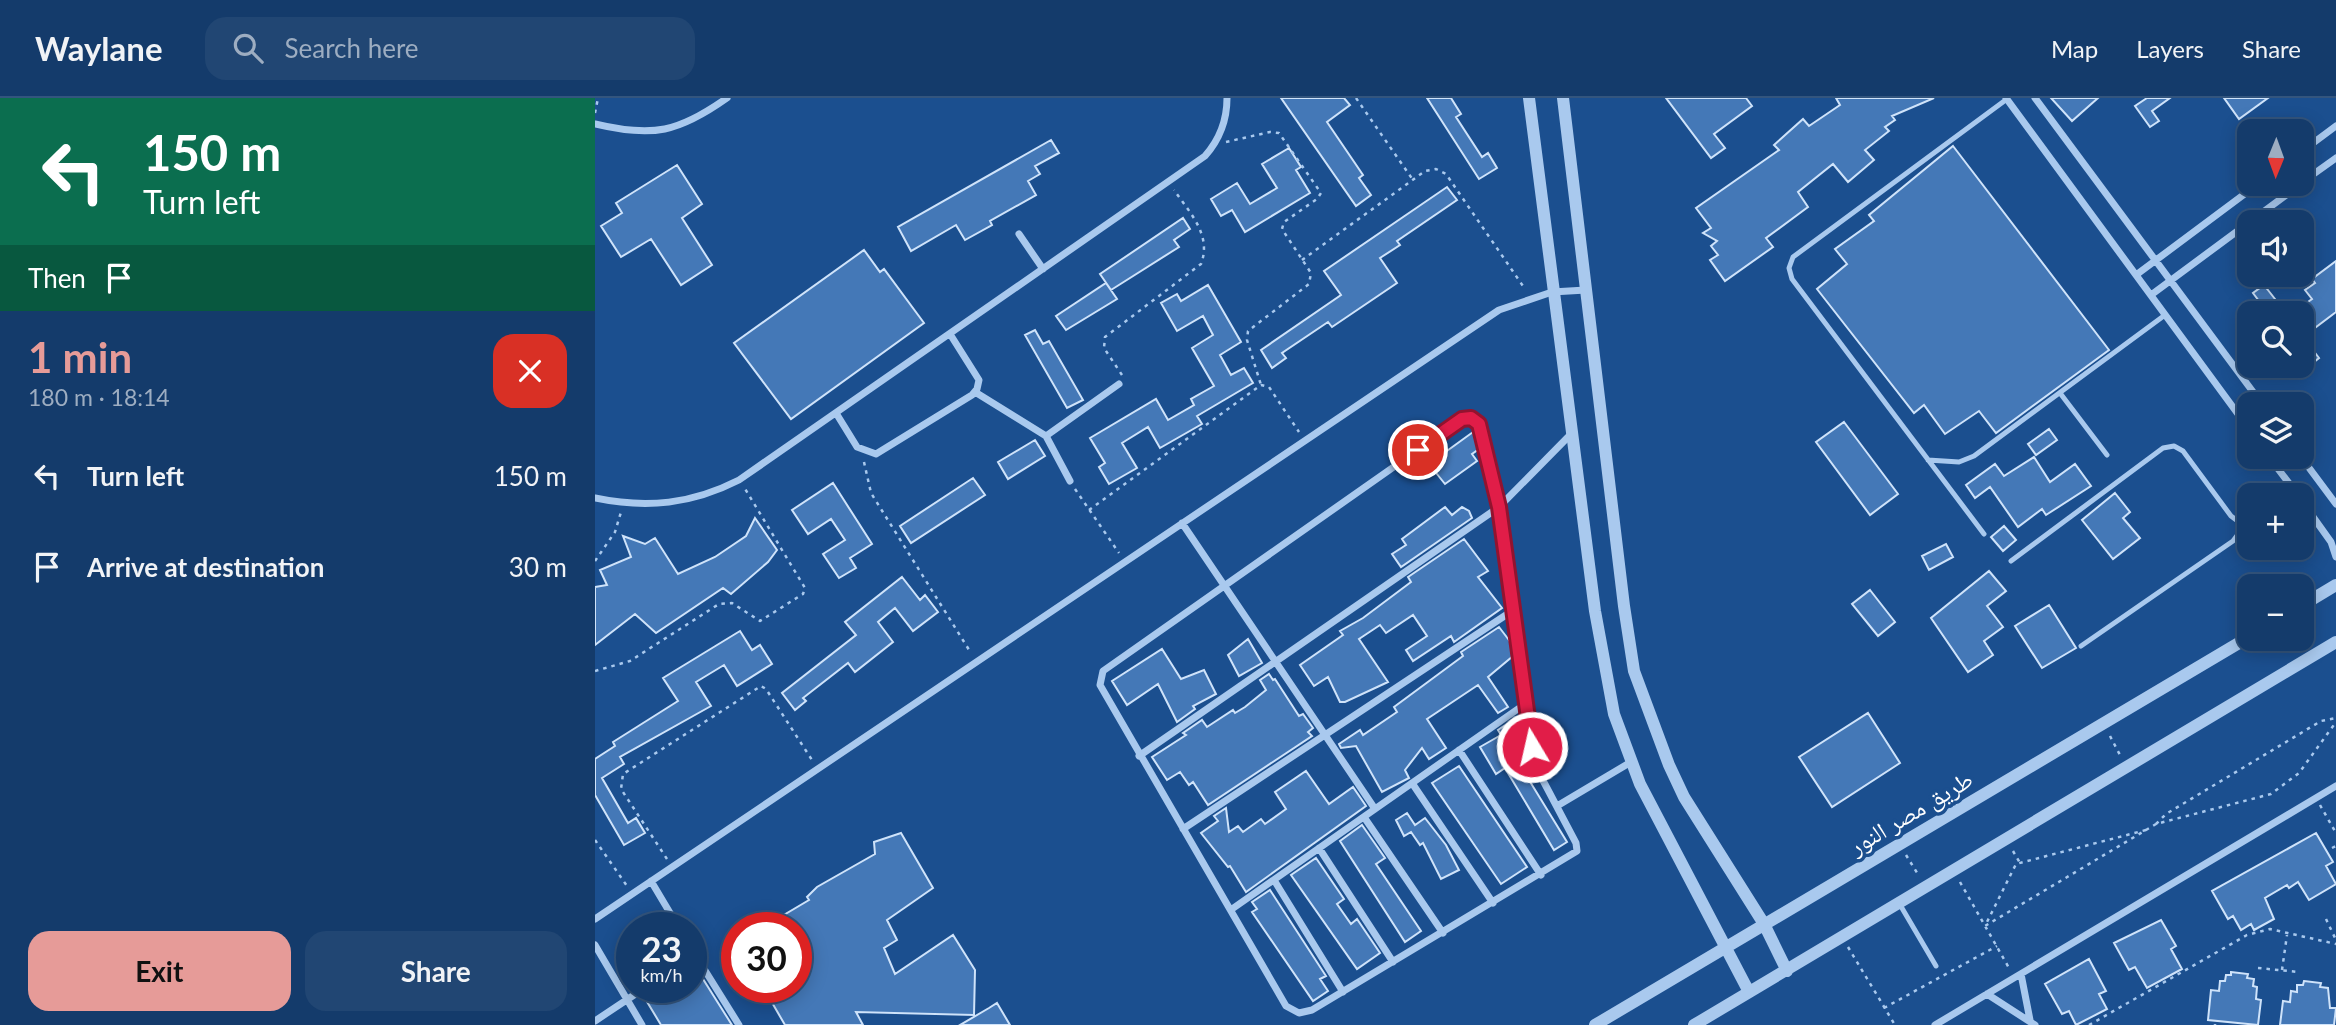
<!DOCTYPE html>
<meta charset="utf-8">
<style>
body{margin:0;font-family:Lato,"Noto Naskh Arabic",sans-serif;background:#214673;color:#f1f3f6;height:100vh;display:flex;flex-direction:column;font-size:26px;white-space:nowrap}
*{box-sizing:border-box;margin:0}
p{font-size:23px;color:#9dadc1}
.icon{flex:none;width:38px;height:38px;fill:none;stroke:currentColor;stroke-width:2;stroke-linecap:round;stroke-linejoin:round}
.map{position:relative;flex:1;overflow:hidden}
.side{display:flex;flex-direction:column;background:#143b6b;width:595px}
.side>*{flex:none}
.banner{background:#0b6e4f;color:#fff;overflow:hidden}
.needle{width:46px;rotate:181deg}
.fabs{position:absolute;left:1642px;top:21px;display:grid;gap:14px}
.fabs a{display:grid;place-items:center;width:77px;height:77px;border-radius:14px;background:#143b6b;box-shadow:0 4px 18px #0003,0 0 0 2px #33557e;font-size:35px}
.speed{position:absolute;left:21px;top:814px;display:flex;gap:14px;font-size:35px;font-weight:700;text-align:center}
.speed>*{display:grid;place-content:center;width:91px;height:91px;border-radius:50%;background:#143b6b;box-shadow:0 4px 18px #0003,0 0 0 2px #33557e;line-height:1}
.speed small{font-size:18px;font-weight:400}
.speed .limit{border:10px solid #d22;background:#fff;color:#111}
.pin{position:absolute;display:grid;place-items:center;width:60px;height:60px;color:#fff;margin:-30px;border:4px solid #fff;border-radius:50%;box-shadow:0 2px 7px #0007}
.me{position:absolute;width:77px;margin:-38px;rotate:351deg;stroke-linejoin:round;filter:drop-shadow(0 0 5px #0008)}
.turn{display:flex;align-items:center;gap:24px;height:147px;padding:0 28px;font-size:32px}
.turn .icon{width:91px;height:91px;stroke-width:2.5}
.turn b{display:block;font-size:49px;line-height:60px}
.then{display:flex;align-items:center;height:66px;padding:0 28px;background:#0003;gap:14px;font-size:26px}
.round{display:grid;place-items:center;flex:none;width:74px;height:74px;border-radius:21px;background:#214673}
.summary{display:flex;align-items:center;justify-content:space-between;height:119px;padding:0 28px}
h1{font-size:42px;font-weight:700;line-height:52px;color:#e69b98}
.button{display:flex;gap:14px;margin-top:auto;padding:14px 28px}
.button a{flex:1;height:80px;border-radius:21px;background:#e69b98;color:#111;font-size:28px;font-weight:700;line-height:80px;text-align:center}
.button a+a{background:#214673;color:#f1f3f6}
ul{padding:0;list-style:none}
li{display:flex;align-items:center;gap:21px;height:91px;padding:0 28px}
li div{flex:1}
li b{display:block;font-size:26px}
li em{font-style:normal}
header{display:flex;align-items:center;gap:42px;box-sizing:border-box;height:98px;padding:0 35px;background:#143b6b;border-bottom:2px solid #33557e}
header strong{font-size:33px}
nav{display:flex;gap:38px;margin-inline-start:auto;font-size:24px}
.search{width:490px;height:63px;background:#214673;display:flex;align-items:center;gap:18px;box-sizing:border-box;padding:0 24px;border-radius:21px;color:#9dadc1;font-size:26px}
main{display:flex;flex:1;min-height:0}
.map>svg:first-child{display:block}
.building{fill:#4478b7;stroke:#cfe3fa;stroke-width:2}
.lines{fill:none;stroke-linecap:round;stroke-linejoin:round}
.path{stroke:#a9c9ee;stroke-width:2.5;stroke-dasharray:3.5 5;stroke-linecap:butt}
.service{stroke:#a9c9ee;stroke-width:5}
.minor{stroke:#a9c9ee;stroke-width:7}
.tertiary{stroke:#a9c9ee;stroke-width:12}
.route-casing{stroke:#92132f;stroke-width:18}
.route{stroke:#e11d48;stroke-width:12}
.labels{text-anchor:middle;stroke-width:7;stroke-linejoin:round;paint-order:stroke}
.street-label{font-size:24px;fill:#fff;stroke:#1b4f8f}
</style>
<header>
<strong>Waylane</strong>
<div class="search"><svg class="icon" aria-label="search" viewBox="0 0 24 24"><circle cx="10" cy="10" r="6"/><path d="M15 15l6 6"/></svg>Search here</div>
<nav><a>Map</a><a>Layers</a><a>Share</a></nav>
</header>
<main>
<section class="side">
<div class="banner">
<div class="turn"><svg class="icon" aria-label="left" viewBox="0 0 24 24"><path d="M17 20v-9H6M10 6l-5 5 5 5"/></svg><div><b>150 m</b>Turn left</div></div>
<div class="then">Then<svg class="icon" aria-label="arrive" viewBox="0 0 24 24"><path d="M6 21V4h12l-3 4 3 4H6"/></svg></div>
</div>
<div class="summary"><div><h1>1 min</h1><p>180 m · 18:14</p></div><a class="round" style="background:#d93025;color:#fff"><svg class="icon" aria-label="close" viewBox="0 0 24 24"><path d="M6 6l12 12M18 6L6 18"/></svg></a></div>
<ul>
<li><svg class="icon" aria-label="left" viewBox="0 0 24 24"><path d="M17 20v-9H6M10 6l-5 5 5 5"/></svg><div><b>Turn left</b></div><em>150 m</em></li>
<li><svg class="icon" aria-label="arrive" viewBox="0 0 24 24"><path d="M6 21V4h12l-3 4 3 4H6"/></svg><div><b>Arrive at destination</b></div><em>30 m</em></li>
</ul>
<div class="button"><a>Exit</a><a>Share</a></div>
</section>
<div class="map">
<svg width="1741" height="927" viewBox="0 0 1741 927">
<rect width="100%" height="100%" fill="#1b4f8f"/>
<path class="building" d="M686 0H749L755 7 732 24 768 77 764 80 776 97 761 108Z
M832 0H856L866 16 861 19 887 59 893 55 902 70 884 81Z
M1071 0H1151L1157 8 1119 36 1130 50 1116 60Z
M1241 0H1339L1297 18 1300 22 1290 29 1294 33 1270 52 1279 62 1253 84 1238 66 1203 94 1213 109 1171 140 1178 149 1130 183 1115 162 1123 157 1116 148 1122 143 1108 135 1116 130 1101 110 1184 52 1179 47 1208 21 1214 28 1245 7Z
M1456 0H1503L1477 23Z
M1552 0H1575L1557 13 1564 23 1555 29 1540 8Z
M1629 0H1673L1644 21Z
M456 42 464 55 440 68 445 76 433 83 441 97 395 123 397 127 370 142 361 127 316 153 303 129Z
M1358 48 1514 252 1401 335 1384 313 1350 336 1329 307 1319 315 1222 191 1252 166 1240 151 1279 123 1274 117Z
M694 50 706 69 701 72 715 95 650 134 637 112 626 118 616 101 642 85 655 106 682 90 667 66Z
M82 67 107 106 87 120 117 167 86 187 56 141 26 159 6 128 27 115 21 105Z
M852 89 862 102 802 143 805 147 785 160 802 185 737 229 733 224 687 255 691 260 677 270 666 252 746 197 729 173Z
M588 120 595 131 579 142 584 149 516 192 505 176Z
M269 152 285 174 289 171 329 225 196 321 139 245Z
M1741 163V214L1708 239 1724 260 1714 268 1706 258V209L1717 201 1710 192 1720 185 1717 181Z
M511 185 522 201 471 232 461 218Z
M613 187 646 244 625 257 636 277 649 270 658 285 602 318 607 326 565 350 553 329 527 345 542 370 514 386 504 369 510 365 495 340 561 301 573 322 599 307 596 301 619 288 597 250 618 237 608 218 582 233 566 205 582 196 586 203Z
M1669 187 1691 215H1673L1658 195Z
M440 232 448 246 454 243 488 302 472 310 430 237Z
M1249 324 1303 396 1275 417 1221 344Z
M1454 331 1462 342 1441 357 1433 346Z
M878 334 884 351 877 356 882 363 850 386 834 366Z
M440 342 450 358 413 381 403 364Z
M1439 359 1455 384 1480 366 1496 388 1451 417 1447 411 1423 429 1395 389 1380 400 1371 387 1400 366 1409 378Z
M378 380 390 397 316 445 305 428Z
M238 385 277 446 255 460 261 470 244 480 228 456 250 442 236 421 213 436 197 412Z
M1520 395 1535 414 1528 420 1545 440 1518 461 1487 422Z
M850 409 857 417 867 409 874 413 877 420 806 469 797 456 811 447 807 441Z
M160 420 182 452 173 464 136 496 128 490 61 535 40 516 0 547V489L12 487 5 472 36 459 28 438 50 446 60 440 83 476 120 459 151 438Z
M1409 428 1421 442 1408 453 1396 439Z
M869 441 893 473 883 479 907 510 859 544 856 538 818 563 811 552 832 538 818 517 791 535 785 527 764 541 793 584 750 604H745L733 579 719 588 705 567 748 537 745 533 768 520 816 484 813 479Z
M1351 446 1358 459 1334 472 1327 458Z
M1394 473 1411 493 1392 508 1408 529 1389 543 1398 557 1373 574 1336 520Z
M307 479 325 502 330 497 343 514 318 533 300 510 283 524 298 544 260 574 253 565 208 600 211 603 200 612 187 595 261 537 250 524Z
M1275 492 1300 524 1283 538 1257 506Z
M1454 507 1481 550 1447 570 1420 528Z
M904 529 917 546 918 558 893 579 913 609 903 615 883 587 832 621 851 650 834 661 827 650 810 672 814 680 787 694 761 648 746 650 744 646 765 632 768 637 802 614 799 609 868 558 866 554Z
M145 533 157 552 165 547 177 566 142 588 129 567 101 584 116 608 25 659 29 666 7 680 33 725 41 720 50 735 29 747 0 697V661L20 648 18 644 83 603 68 580Z
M653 541 667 565 644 578 633 557Z
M567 551 586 581 609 572 621 596 598 608 600 611 582 624 563 586 532 607 517 583Z
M674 576 678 582 680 581 704 618 708 616 718 630 713 634 717 638 613 707 598 684 594 687 585 674 572 682 557 659 591 637 588 635 607 622 612 629 638 612 640 615 650 609 671 592 665 582Z
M1273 615 1305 665 1237 709 1204 659Z
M912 626 934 661 926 669 972 744 959 752 910 670 901 676 885 649 906 637 903 632Z
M864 668 932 769 906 786 837 685Z
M711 673 734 706 758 689 771 708 651 794 635 768 633 769 606 735 623 723 619 718 631 710 634 734 643 728 648 734 666 721 670 726 691 711 680 694Z
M812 715 820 727 830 720 851 747 864 772 846 781 828 745 825 747 816 734 809 738 801 722Z
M767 727 790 760 781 766 826 833 810 844 745 743Z
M306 735 338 790 292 822 302 842 289 850 300 876 358 837 380 872 379 917 261 914 268 927H190L168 889H201V830H167L214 802 212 799 222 789 280 756 279 744Z
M1721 735 1738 764 1731 768 1741 786 1714 802 1703 784 1694 790 1692 787 1670 800 1679 821 1659 832 1656 826 1646 832 1638 818 1633 821 1617 793Z
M721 760 749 801 742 806 756 826 762 821 785 855 762 871 696 777Z
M675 792 731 878 725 881 733 893 718 903 657 814 662 811 657 804Z
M1566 822 1581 848 1576 851 1587 871 1552 890 1540 869 1534 872 1519 845Z
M1494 861 1511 893 1504 896 1512 911 1481 927 1474 913 1467 916 1450 886Z
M96 862 137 927H66L51 902 72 889H96Z
M1636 874 1653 876 1652 880 1659 881 1658 888 1662 889 1661 901 1666 902 1663 927 1613 922 1616 892 1624 893 1625 883H1630L1631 877H1636Z
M1709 883 1726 885 1725 889 1733 890 1735 910H1741L1739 927H1685L1688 903 1695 904 1696 893 1702 894V887H1708Z
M402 905 415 927H365L394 910Z"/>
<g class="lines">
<path class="path" d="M761 0 818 82
M0 15 3 0
M631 44 675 34 684 35 726 95 722 101 689 124 687 131 716 175 714 186 653 233 652 242 666 287
M707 162 830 73 841 71 851 76 930 191
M527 277 509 250 510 239 606 166C617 137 595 115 579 92
M269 364 276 395 376 555
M480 391 524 455
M494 412 666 287 674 289 704 334
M0 463 20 434 26 414
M1706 534 1712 545
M0 573 35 563 124 506 137 505 165 523 208 496 210 490 149 389
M1515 638 1525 657
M1725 707 1741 735
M1561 726 1571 716 1726 623 1741 620
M1551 732 1421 766 1390 828 1551 732 1561 726 1676 696 1704 675 1741 624
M0 742 32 788
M1737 750 1741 748
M1418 753 1425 765
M1311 757 1324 778
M72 761 26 691 28 676 166 588 171 591 217 662
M1365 784 1414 870
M1731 821 1741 842
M1253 849 1300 927
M1663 870 1704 874
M1687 872 1692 837
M1289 910 1402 848
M1620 926V927
M1494 927 1652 837 1675 831 1741 846"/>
<path class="service" d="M1465 295 1512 357
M1333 362 1364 364 1379 358 1570 217
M1688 397 1698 391
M1389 436 1197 181 1194 170 1198 159 1412 1
M1416 463 1568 350 1579 348 1588 353 1636 418 1644 424 1654 421
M1486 548 1638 443 1644 435V424
M1304 805 1341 868"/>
<path class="minor" d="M1411 0 1654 331
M1440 0 1667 306
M0 26C58 40 84 34 132 0
M1706 54 1741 28
M1706 85 1741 60
M424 136 448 171
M1541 177 1663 86
M1556 197 1706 86
M380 294 451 338 475 383
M241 315 262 349 281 356 377 297 382 291 384 282 355 236
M867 321H876L884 326 904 409 937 649 943 673 981 745 982 753 717 912 704 915 691 908 505 587 508 573Z
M451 338 524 286
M1674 359 1703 397
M1706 359 1741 406
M0 400C52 411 97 406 144 382L610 58C625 41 632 22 632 0
M1706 402 1736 444 1741 459
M587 425 780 711
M864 652 946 777
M544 658 904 409 976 336
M817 685 898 805
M962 708 1036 664
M769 719 848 835
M588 731 920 511
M724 750 798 864
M679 782 748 894
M56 783 84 830
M637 811 930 606
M0 821 904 212 957 194 991 192
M0 847 47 927
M96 850 144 927
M1426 876 1435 922
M1392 896 1440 927
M0 923 51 889
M1340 927 1741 688"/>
<path class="tertiary" d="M934 0 1000 513 1019 616 1045 686 1154 894
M968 0 1029 508 1039 573 1074 667 1089 699 1169 826 1192 873
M1706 508 1741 487
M1000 927 1654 539
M1099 927 1741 544"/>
</g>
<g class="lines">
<defs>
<path id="route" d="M823 352 867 321 876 320 884 326 904 409 937 649"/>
</defs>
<use href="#route" class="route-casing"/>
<use href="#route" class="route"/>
</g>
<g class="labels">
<g class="street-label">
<text transform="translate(1316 715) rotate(-31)" y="8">طريق مصر النور</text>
</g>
</g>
</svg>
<div class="fabs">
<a><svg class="needle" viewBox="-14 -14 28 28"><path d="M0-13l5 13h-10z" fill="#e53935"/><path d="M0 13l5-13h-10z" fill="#9dadc1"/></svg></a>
<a><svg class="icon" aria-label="sound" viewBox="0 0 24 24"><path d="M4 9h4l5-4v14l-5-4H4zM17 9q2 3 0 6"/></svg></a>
<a><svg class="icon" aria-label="search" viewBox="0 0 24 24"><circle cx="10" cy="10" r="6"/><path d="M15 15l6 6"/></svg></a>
<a><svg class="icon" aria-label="layers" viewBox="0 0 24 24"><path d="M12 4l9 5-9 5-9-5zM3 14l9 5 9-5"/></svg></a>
<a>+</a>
<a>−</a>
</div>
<div class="speed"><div>23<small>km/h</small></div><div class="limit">30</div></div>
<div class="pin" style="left:823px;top:352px;background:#d93025"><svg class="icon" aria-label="arrive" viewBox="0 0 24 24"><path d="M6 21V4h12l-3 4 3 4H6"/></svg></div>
<svg class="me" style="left:937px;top:649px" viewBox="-20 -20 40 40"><circle r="17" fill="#e11d48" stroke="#fff" stroke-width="3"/><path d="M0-11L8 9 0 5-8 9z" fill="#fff"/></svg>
</div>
</main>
